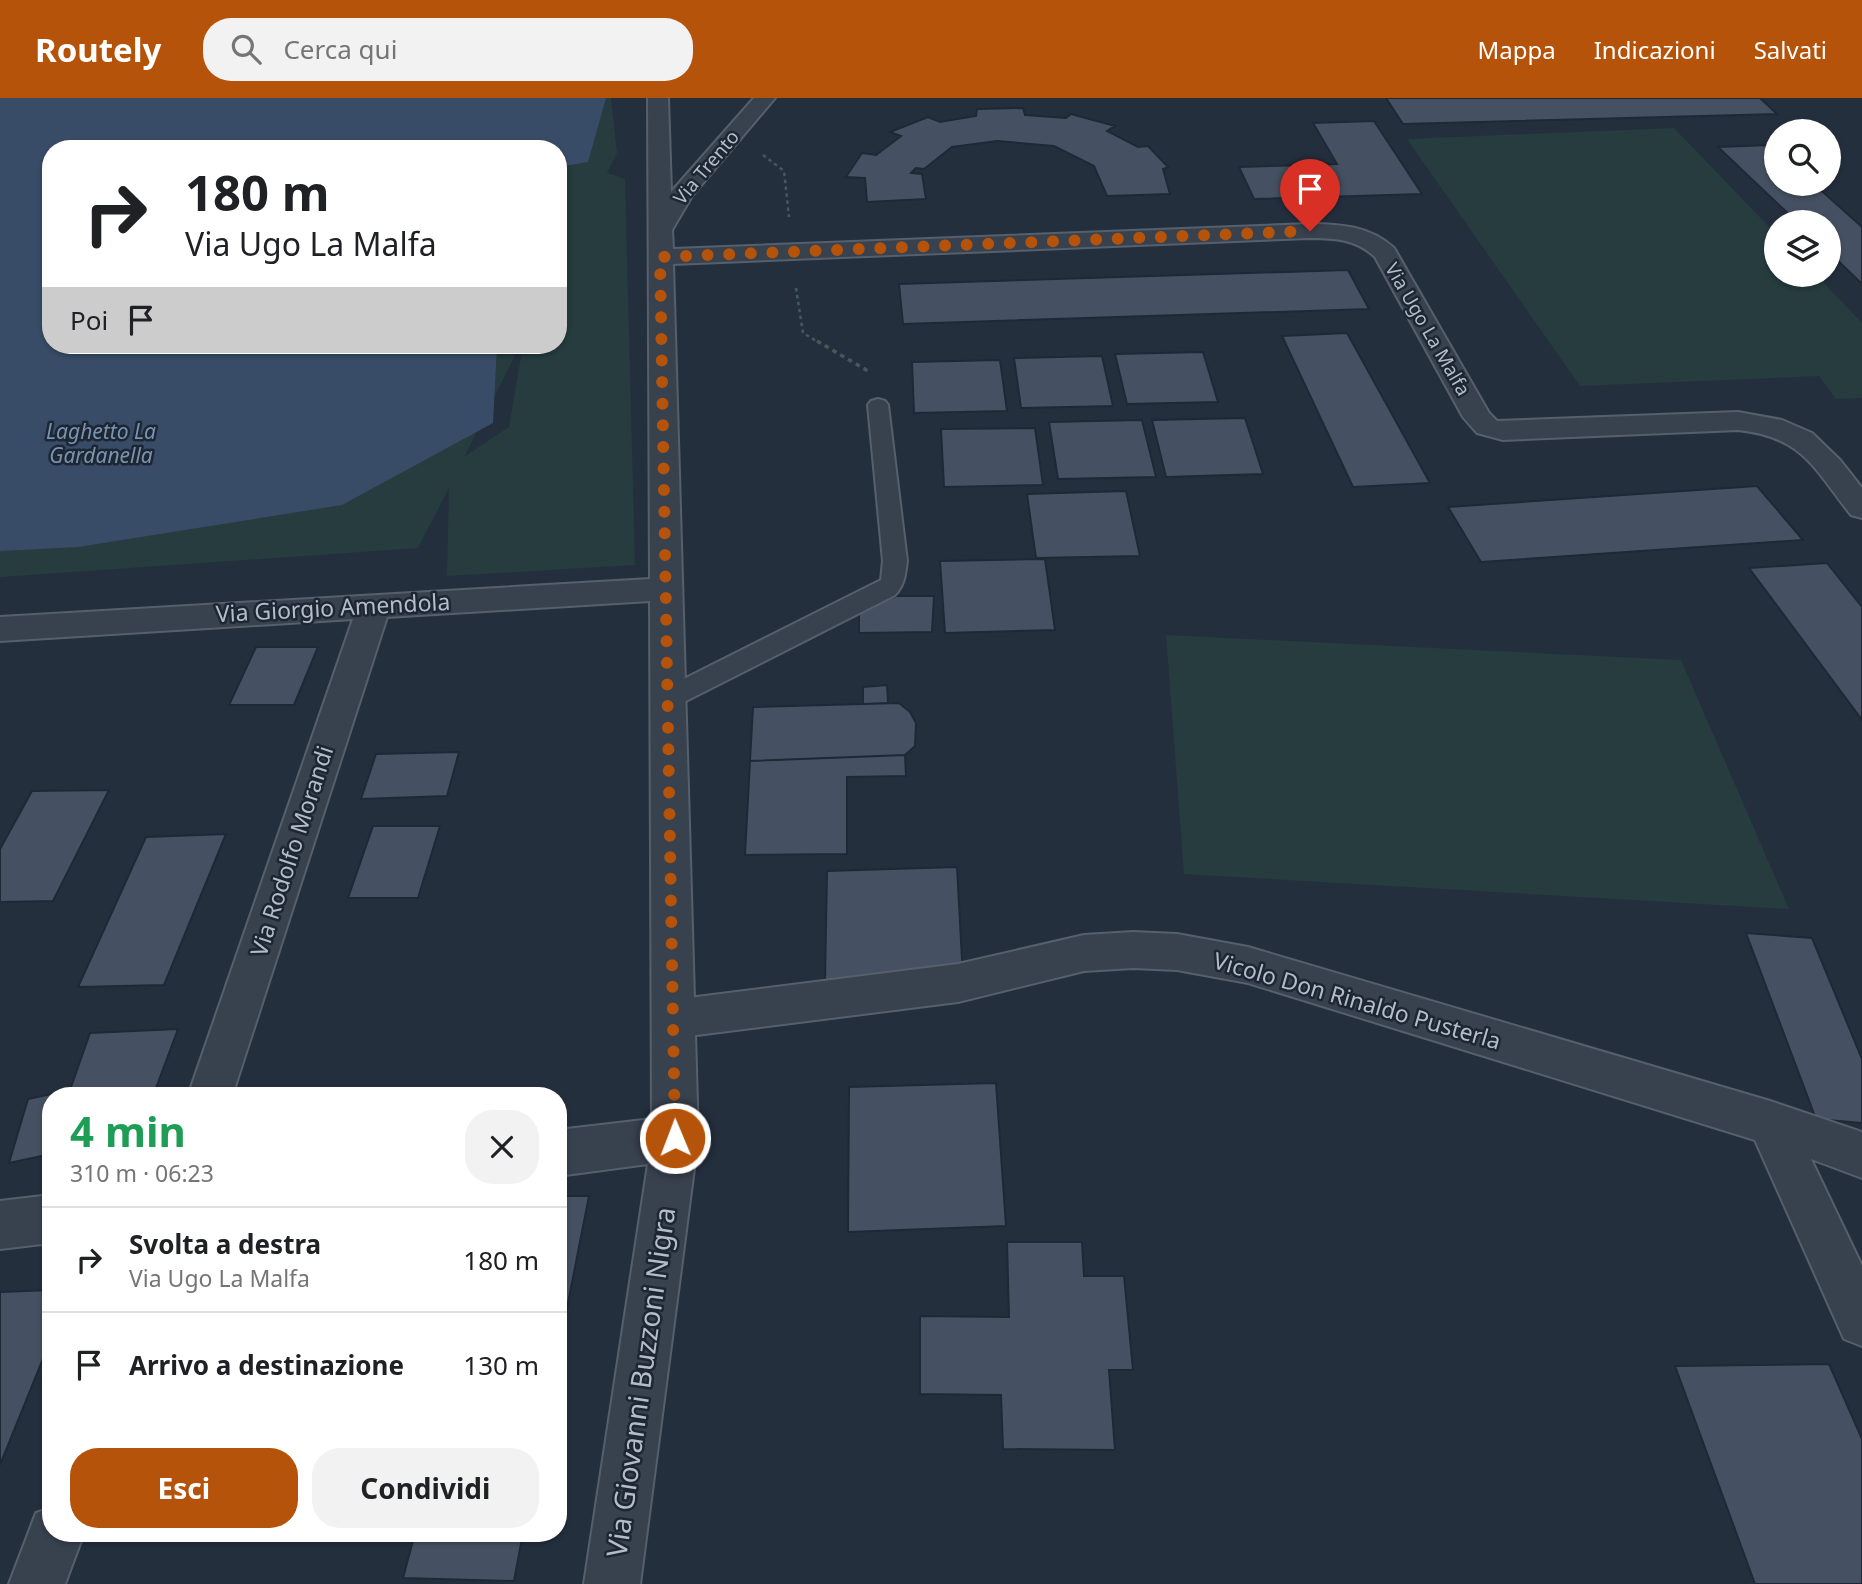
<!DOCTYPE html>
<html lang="it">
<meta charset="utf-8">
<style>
body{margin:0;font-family:"Noto Sans",sans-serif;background:#f2f2f2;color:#202124;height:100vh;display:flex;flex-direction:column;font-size:26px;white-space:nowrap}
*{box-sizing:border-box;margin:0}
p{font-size:23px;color:#757577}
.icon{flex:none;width:38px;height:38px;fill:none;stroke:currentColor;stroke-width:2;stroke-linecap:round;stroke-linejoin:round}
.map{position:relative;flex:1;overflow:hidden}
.sheet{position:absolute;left:42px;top:989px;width:525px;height:455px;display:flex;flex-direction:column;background:#fff;border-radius:28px;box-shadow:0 2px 5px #0004}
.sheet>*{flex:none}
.top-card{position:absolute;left:42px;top:42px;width:525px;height:214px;border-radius:28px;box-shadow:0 2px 5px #0004;background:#fff;color:#202124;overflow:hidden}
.controls{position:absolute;left:1764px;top:21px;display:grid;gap:14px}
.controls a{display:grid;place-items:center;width:77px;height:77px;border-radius:50%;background:#fff;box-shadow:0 2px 5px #0004;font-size:35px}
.pin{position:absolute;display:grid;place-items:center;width:60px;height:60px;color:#fff;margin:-72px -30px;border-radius:50% 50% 50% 0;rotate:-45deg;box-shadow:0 0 7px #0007}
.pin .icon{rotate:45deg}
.me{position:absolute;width:77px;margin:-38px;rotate:359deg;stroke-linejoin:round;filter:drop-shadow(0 0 5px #0008)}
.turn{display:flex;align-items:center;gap:24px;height:147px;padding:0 28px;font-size:32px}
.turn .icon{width:91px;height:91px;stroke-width:2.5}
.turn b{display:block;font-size:49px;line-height:60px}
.then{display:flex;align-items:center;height:66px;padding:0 28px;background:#0003;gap:14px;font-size:26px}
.round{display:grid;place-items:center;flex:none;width:74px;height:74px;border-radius:28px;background:#f2f2f2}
.summary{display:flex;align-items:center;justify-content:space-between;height:119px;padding:0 28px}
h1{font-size:42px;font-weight:700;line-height:52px;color:#1e9e55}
.action{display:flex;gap:14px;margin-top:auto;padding:14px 28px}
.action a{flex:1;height:80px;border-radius:28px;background:#b45309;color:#fff;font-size:28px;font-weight:700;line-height:80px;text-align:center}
.action a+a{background:#f2f2f2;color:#202124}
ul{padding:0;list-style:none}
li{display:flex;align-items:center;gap:21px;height:105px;padding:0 28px;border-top:2px solid #e0e0e0}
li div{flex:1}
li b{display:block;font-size:26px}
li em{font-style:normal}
header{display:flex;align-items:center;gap:42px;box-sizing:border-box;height:98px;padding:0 35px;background:#b45309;color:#fff}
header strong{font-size:33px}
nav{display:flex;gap:38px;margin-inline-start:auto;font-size:24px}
.search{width:490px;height:63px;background:#f2f2f2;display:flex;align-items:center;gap:18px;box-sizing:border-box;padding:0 24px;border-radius:28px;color:#757577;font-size:26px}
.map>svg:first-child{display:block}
.green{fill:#263c3f;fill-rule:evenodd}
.water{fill:#394c67}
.building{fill:#455162;stroke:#1f2835;stroke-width:2}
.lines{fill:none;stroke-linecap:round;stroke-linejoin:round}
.service-casing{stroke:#565f6c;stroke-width:4}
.pedestrian-casing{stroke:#565f6c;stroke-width:4}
.minor-casing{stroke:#565f6c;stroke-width:4}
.path-far1{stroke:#44595c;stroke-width:2.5;stroke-dasharray:3.5 3.5;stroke-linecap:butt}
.path{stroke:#44595c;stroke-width:3.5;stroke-dasharray:4.5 4.5;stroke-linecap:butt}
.service{fill:#38414e;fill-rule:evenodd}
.pedestrian{fill:#38414e;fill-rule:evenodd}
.minor{fill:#38414e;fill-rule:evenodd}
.route{stroke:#b45309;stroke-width:12;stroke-dasharray:0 21.6}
.labels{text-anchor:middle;stroke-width:5;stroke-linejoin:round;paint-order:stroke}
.far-street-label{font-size:19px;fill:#b4bcc9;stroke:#1d2633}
.far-water-label{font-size:21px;font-style:italic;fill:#7c92b1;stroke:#1d2633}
.street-label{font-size:23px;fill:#b4bcc9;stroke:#1d2633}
.near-street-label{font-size:28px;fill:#b4bcc9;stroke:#1d2633}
</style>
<header>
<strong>Routely</strong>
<div class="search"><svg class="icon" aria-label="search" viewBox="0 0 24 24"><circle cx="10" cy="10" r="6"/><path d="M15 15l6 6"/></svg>Cerca qui</div>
<nav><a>Mappa</a><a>Indicazioni</a><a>Salvati</a></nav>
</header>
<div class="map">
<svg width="1862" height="1486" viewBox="0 0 1862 1486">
<rect width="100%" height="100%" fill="#242f3e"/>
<path class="green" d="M0 0H611L617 55 607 75 625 81 635 467 447 478 449 390 418 450 0 479ZM51 51H558V247H523L509 329 464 359 520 247H51Z
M1674 30 1776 136V177H1816L1862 225V300L1836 301 1819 278 1580 288 1407 41Z
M1166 537 1681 562 1789 811 1184 776Z"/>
<path class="water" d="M0 0H606L588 64 558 69V51H51V247H497L493 325 342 407 78 449 0 453Z"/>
<path class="building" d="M1386 0H1760L1777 16 1403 26Z
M1023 10 1025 17 1066 20 1071 16 1115 28 1107 33 1138 49 1148 48 1168 69 1163 71 1170 96 1107 98 1094 68 1054 48 997 43 952 49 924 71 916 70 911 75 922 76 926 101 867 104 865 80 846 79 862 55 876 57 901 38 890 34 928 19 940 24 976 18 977 11Z
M1374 23 1422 96 1254 101 1239 69 1337 66 1313 25Z
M1771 47 1776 52V86H1814L1862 129V186L1829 154V124H1797L1718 49Z
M1348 172 1369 211 903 226 899 186Z
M1347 235 1430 385 1353 389 1282 238Z
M1203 254 1218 304 1127 306 1115 256Z
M1102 258 1113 308 1021 310 1014 260Z
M1000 262 1007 313 914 315 912 264Z
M1245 320 1263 376 1166 379 1152 322Z
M1142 322 1156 379 1058 381 1049 324Z
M1035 330 1043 387 944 389 941 331Z
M1757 388 1803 442 1481 464 1448 409Z
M1126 393 1140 458 1036 460 1027 396Z
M1045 461 1055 532 945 535 940 463Z
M1827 465 1862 509V622L1749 470Z
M896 498H934L932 534 859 535V512Z
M256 549H318L294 607H229Z
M887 587 888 605 863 606V589Z
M899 605 910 614 916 625 915 648 905 657 750 663 753 609Z
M459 654 447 698 361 701 376 656Z
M905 657 906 678 847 679V756L745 757 750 663Z
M109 692 53 803 0 804V751L32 693Z
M373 728H440L418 800H348Z
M226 736 164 887 78 889 146 739Z
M957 769 963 880 825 884 827 773Z
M1746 835 1812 840 1862 961V1025L1816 1021Z
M178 931 153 998H51V1056L9 1065 28 1001 70 992 90 935Z
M996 985 1006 1128 848 1134 849 989Z
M558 1098H589L558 1256Z
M1007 1144H1082L1084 1178H1124L1133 1272H1109L1115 1352 1003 1351 1001 1297 920 1296V1218L1009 1219Z
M51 1192V1241L0 1367V1194Z
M1829 1266 1862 1341V1486H1755L1675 1268Z
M415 1435H523L514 1483 403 1480Z"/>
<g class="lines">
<defs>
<path id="service" d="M878 301 885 303 888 307 907 463C905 477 905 486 895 497L676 608 667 611 658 608 654 601 658 594 881 482 883 463 868 307 871 303Z"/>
<path id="pedestrian" d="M1133 834 1177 836 1248 849 1770 1003 1862 1034V1080L1811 1061 1862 1168V1248L1844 1241 1755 1042 1248 885 1177 872 1133 870 1084 873 958 904 673 940 658 935 652 921 658 907 673 902 958 866 1084 837Z"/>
<path id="minor" d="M648 0H668L671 94 754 0H775L692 98 672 132 673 151 1309 126C1340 126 1370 128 1394 150L1489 315 1497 323 1738 314 1782 322 1812 335 1840 362 1862 390V420L1851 417C1814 370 1803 339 1738 332L1503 342 1477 335 1463 319 1375 159C1356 141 1334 140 1309 140L673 166 698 1040 640 1486H584L648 1066 558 1078V1032L652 1021 650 503 387 519 232 998H188L353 521 0 543V519L650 481Z
M51 1097V1145L0 1151V1103Z
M51 1410V1435H84L65 1486H9L36 1415Z"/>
</defs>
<use href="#service" class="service-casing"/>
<use href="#pedestrian" class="pedestrian-casing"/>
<use href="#minor" class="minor-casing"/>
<path class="path-far1" d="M763 57 784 73 789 119
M796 190 803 235 820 245"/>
<path class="path" d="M817 243 868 273"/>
<use href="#service" class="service"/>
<use href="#pedestrian" class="pedestrian"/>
<use href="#minor" class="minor"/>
</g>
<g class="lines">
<path class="route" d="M675 1040 660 159 1310 133"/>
</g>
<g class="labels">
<g class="far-street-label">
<text transform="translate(706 69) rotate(-50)" y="7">Via Trento</text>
<text transform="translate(1428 231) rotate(60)" y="7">Via Ugo La Malfa</text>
</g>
<g class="far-water-label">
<text x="101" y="341">Laghetto La<tspan x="101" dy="24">Gardanella</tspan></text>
</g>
<g class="street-label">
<text transform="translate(333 510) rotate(-3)" y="8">Via Giorgio Amendola</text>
<text transform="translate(292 753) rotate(-72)" y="8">Via Rodolfo Morandi</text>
<text transform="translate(1357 903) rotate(16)" y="8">Vicolo Don Rinaldo Pusterla</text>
</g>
<g class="near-street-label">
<text transform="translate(641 1284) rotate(-82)" y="10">Via Giovanni Buzzoni Nigra</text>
</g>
</g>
</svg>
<div class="controls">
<a><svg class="icon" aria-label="search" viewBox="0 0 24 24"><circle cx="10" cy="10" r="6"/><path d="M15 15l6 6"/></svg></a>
<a><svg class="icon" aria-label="layers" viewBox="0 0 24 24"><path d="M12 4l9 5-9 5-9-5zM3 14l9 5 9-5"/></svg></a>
</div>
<div class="pin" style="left:1310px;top:133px;background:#d93025"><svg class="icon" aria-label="arrive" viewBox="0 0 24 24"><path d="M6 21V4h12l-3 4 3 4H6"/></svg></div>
<svg class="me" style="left:675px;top:1040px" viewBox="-20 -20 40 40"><circle r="17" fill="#b45309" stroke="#fff" stroke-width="3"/><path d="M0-11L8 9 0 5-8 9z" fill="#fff"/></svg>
<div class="top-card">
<div class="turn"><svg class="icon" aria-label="right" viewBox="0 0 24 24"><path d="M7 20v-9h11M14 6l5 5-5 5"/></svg><div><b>180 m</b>Via Ugo La Malfa</div></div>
<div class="then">Poi<svg class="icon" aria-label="arrive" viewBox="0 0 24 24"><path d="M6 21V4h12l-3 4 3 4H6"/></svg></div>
</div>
<section class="sheet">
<div class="summary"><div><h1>4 min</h1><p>310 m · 06:23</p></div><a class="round"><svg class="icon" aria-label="close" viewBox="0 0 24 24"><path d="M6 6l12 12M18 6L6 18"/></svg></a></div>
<ul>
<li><svg class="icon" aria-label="right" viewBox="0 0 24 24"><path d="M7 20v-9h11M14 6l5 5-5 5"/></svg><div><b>Svolta a destra</b><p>Via Ugo La Malfa</p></div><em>180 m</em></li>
<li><svg class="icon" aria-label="arrive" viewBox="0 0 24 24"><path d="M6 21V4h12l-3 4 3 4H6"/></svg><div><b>Arrivo a destinazione</b></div><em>130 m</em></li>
</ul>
<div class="action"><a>Esci</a><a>Condividi</a></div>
</section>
</div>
